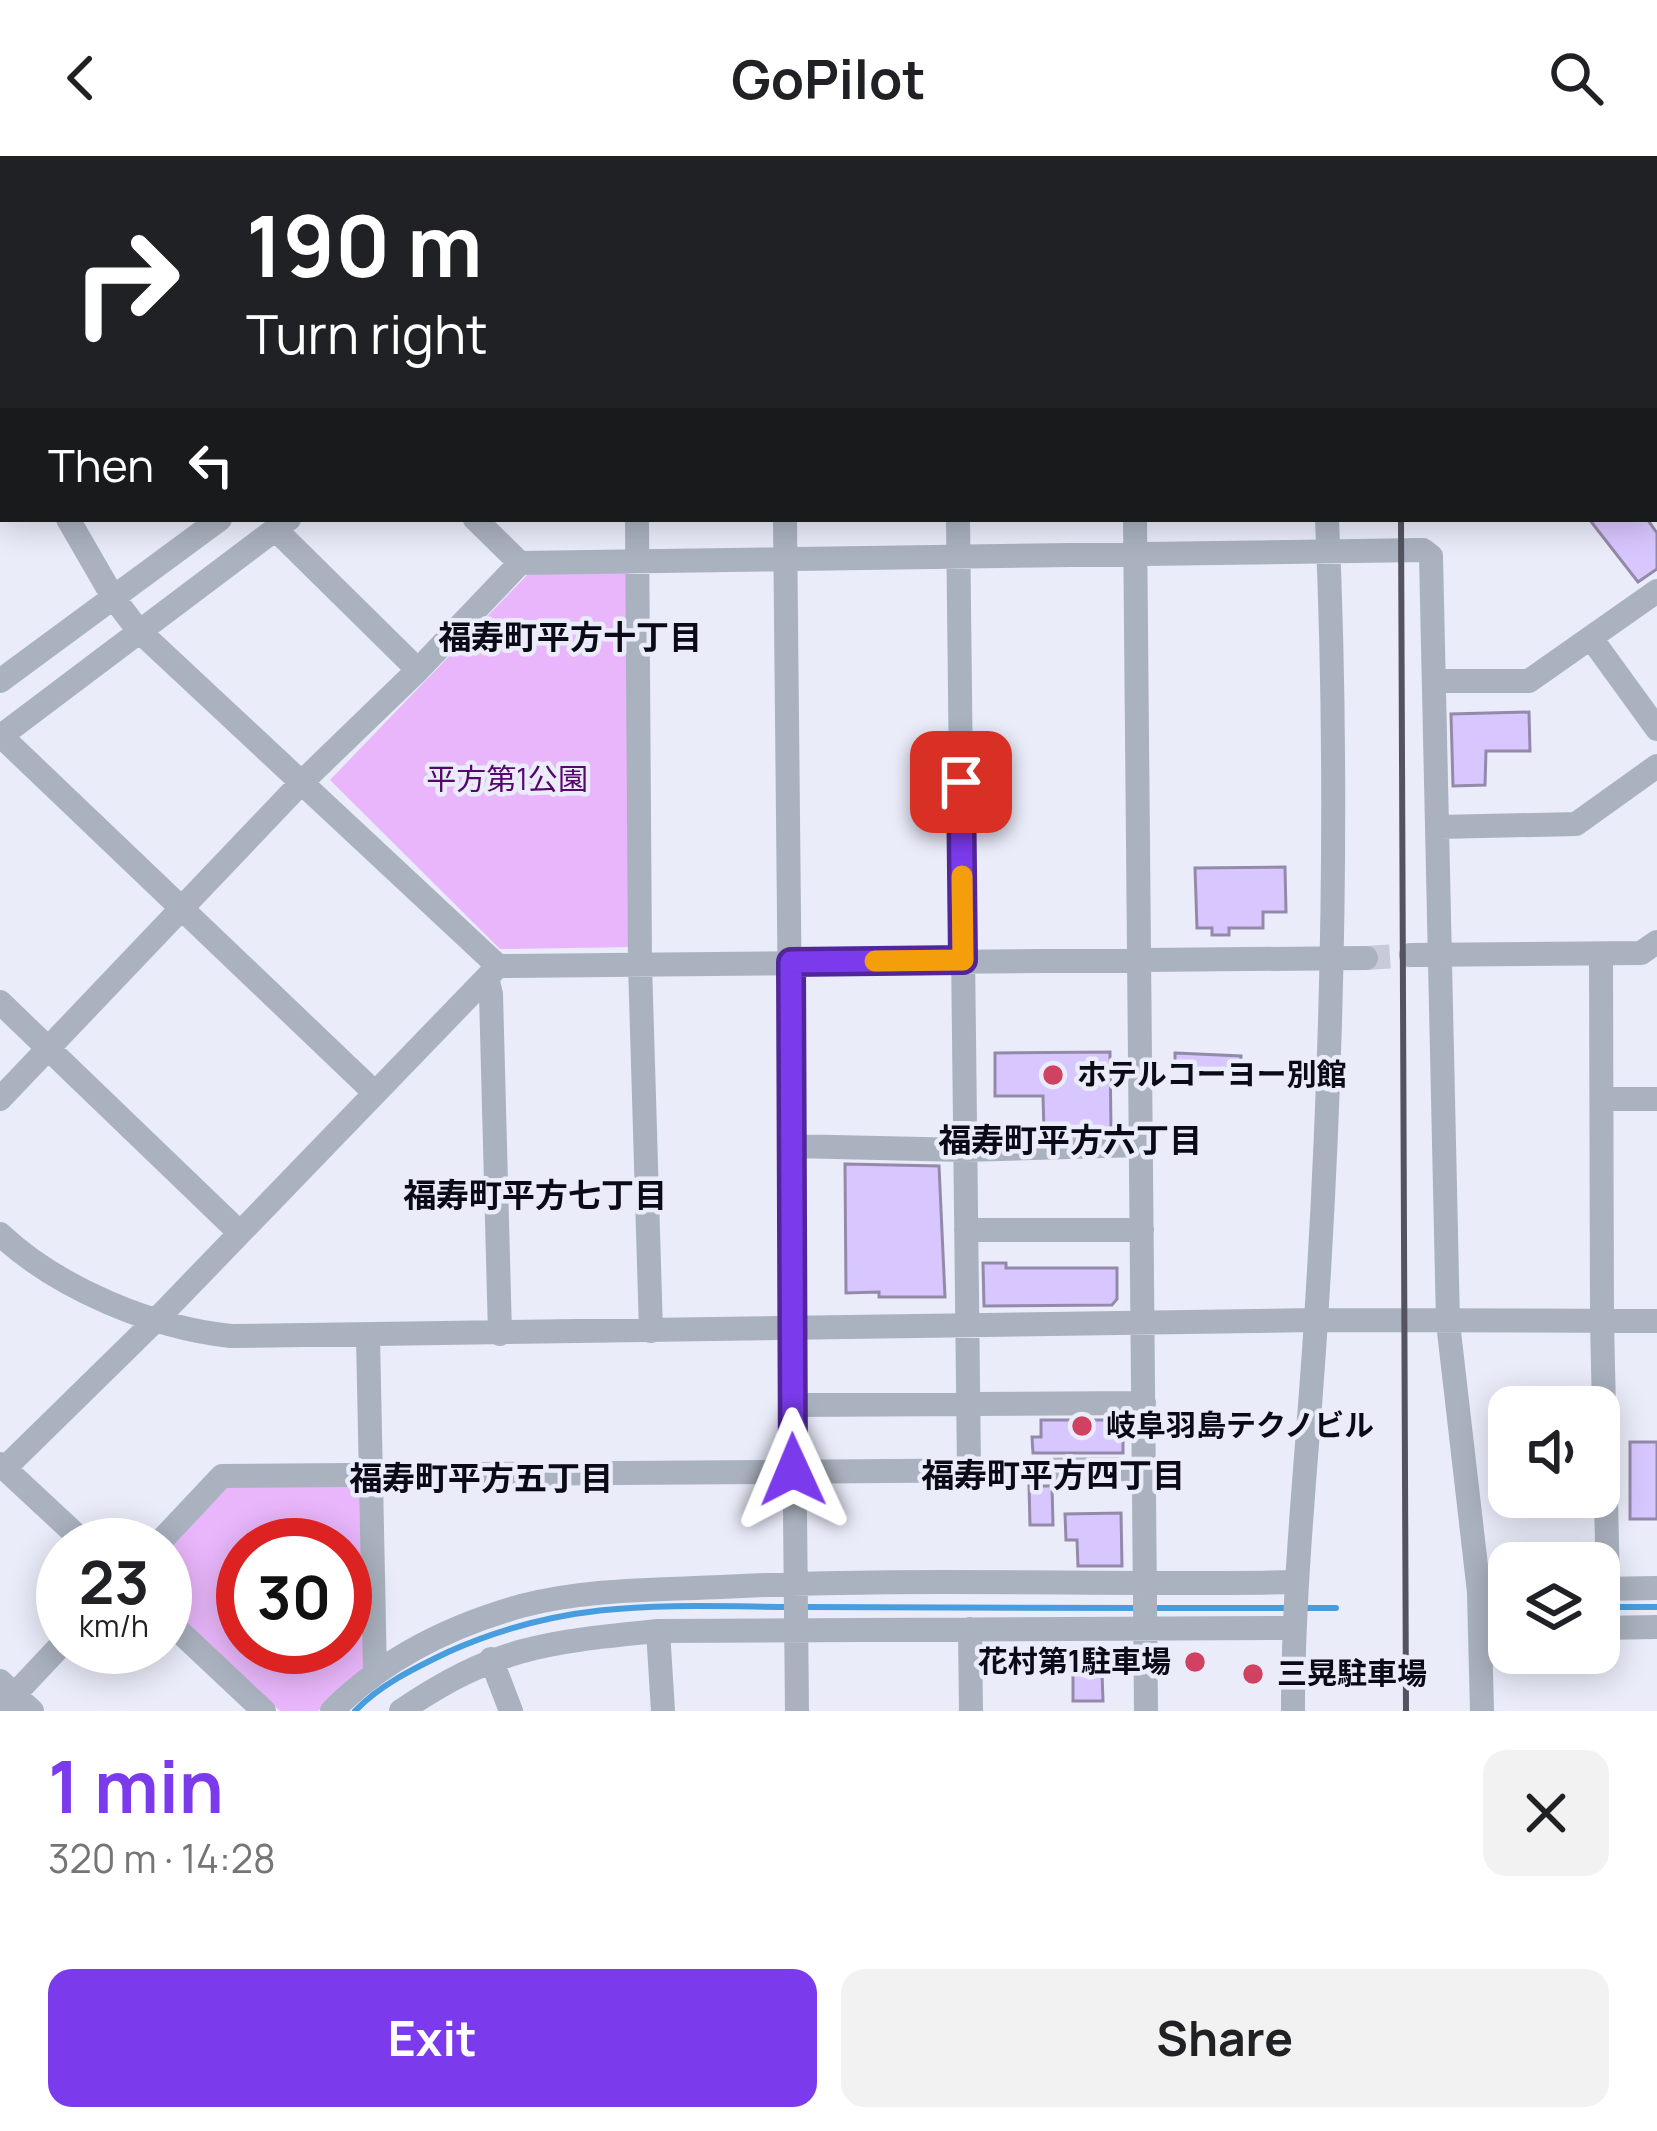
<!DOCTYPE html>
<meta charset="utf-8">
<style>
body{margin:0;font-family:Manrope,"Noto Sans JP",sans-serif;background:#f2f2f2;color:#202124;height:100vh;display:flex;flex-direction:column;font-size:45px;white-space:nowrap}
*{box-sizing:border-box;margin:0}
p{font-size:39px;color:#757577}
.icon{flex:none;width:66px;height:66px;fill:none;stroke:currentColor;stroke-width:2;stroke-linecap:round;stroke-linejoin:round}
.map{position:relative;height:1555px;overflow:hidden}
.details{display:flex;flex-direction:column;background:#fff;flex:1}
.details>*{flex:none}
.banner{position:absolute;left:0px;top:0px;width:1659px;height:366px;box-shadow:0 6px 30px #0003;background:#202124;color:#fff;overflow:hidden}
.buttons{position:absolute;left:1488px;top:1230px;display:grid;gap:24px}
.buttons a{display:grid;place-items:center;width:132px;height:132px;border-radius:24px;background:#fff;box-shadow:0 6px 30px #0003;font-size:60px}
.speed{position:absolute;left:36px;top:1362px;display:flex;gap:24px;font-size:60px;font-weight:700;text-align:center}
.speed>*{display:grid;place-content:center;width:156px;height:156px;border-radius:50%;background:#fff;box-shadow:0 6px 30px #0003;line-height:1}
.speed small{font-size:30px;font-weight:400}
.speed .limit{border:18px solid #d22;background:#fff;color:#111}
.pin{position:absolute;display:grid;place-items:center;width:102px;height:102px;color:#fff;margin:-51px;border-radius:24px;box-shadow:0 6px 18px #0006}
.me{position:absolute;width:132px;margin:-66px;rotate:359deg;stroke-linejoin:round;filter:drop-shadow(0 0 9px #0008)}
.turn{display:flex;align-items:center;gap:42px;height:252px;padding:0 48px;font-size:54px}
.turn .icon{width:156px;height:156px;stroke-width:2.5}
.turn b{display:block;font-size:84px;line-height:102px}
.then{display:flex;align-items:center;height:114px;padding:0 48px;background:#0003;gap:24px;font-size:45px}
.round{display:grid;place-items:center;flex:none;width:126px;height:126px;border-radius:24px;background:#f2f2f2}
.head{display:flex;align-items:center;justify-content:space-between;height:204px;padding:0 48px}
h1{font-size:72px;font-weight:700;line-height:90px;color:#7c3aed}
.primary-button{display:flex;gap:24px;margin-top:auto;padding:24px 48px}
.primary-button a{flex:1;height:138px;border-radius:24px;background:#7c3aed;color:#fff;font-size:48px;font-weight:700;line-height:138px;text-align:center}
.primary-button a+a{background:#f2f2f2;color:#202124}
header{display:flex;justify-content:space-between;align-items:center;height:156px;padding:0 48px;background:#fff;font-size:54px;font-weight:700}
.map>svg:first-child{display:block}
.green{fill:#e9b6fb;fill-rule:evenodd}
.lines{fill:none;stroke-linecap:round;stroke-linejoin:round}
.stream{stroke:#479dde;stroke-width:6}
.building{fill:#d8c7fe;stroke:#938aa9;stroke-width:3}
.minor-tunnel{stroke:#c8cad8;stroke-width:24;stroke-dasharray:24 12;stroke-linecap:butt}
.minor{stroke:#aab2bf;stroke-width:24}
.major{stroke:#738098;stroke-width:30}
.rail{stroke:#535460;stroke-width:6}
.route-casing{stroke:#51269a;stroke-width:30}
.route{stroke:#7c3aed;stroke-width:21}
.slow{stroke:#f59e0b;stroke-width:21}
.poi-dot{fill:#d04162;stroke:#eaecfa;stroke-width:4.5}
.labels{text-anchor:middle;stroke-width:9;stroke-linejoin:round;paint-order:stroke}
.park-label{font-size:30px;fill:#56076c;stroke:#eaecfa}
.poi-label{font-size:30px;font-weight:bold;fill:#0a0b16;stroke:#eaecfa;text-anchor:start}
.neighbourhood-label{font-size:33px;font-weight:bold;fill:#0a0b16;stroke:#eaecfa}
</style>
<header><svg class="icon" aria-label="back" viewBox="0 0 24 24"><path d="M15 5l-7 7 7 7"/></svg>GoPilot<svg class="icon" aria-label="search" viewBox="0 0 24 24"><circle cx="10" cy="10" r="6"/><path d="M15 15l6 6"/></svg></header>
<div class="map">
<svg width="1657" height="1555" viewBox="0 0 1657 1555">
<rect width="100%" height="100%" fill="#eaecfa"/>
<path class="green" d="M629 416 634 791 500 793 330 624 528 418Z
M363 1329 368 1513 318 1555H280L165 1446V1397L228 1331ZM243 1389H345V1491H243Z"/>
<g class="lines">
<path class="stream" d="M805 1451 1140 1452
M1599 1451H1657
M1153 1452H1290
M1303 1452H1336
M1489 1452H1509
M355 1555C381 1528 415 1512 448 1496 568 1442 665 1450 792 1451"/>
</g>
<path class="building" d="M1589 363H1647L1657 377V413L1638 426Z
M1529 556 1530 595H1486L1485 629 1453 630 1451 558Z
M1285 711 1286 756H1263V772H1229V779H1212V772H1197L1195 712Z
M1110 896 1111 973 1044 975 1043 940H995V897Z
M1175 897 1241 900 1240 917 1175 914Z
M845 1008 939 1010 945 1141H879V1136L846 1137Z
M983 1107H1006V1112H1117V1143L1112 1149 984 1150Z
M1041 1264H1123V1297H1033L1032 1281H1041Z
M1630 1286H1657V1363H1630Z
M1029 1330H1052L1053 1369H1030Z
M1121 1357 1122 1410H1078L1077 1384H1066L1065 1358Z
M1073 1517H1102L1103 1545H1073Z"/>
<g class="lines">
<path class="minor-tunnel" d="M1366 802 1411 799"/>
<path class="minor" d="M173 0 176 3
M353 0 355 3
M521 0 523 3
M645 0 647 3
M784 0V3
M953 0V3
M1133 0V3
M1573 0 1584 3
M197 3 201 0
M755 3 763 0
M1316 3V0
M1656 19 1657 20
M0 149 3 147
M0 254 3 259
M0 280 3 278
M68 363 113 441 138 474 498 810 1366 802
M475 363 520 407 1423 394 1431 400 1448 1167 1479 1436 1482 1555
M637 363 640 808 651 1175
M785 363 797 1555
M958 363 969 1313
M1135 363 1146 1555
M275 373 418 514
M1591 482 1657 573
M0 525 220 363
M1434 525H1529L1657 435
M0 579 374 936
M1 580 289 363
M1439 671 1576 668 1657 610
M1411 799 1641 797 1657 786
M1601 799 1602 1165 1608 1432
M487 822 491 838 500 1178
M0 846 239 1076
M0 943 301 627 418 514 520 407
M1603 943H1657
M792 990 965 994 1141 989
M966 1074H1142
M0 1078C57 1132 153 1172 231 1180L1316 1164 1657 1165
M368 1180 375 1518
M792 1249 1144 1247
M0 1308 87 1389
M5 1312 158 1162 498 810
M157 1389 222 1320 1145 1313
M1599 1433 1657 1432
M1479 1436 1509 1435
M165 1462 264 1555
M1599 1472 1657 1471
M970 1473 971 1555
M658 1475 663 1555
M491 1503 511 1555
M0 1525 32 1555
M0 1554 63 1487
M332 1555C384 1502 450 1470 521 1450 586 1433 654 1434 721 1431 912 1421 1105 1430 1296 1426
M401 1555C496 1490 548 1486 658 1475L1293 1472
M1293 1555C1293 1424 1308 1295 1316 1164 1333 898 1339 630 1327 363"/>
<path class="major" d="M1511 0 1512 3
M1656 239 1657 240"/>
<path class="rail" d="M1382 0V3
M1401 363 1406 1555"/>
</g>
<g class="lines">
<defs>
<path id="route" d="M793 1314 791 806 963 804 961 626"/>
</defs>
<use href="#route" class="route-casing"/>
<use href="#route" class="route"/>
<path class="slow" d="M875 805 963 804 962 720"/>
</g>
<g class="poi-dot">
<circle cx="1053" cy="919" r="12"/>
<circle cx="1082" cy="1270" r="12"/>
<circle cx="1195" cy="1506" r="12"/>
<circle cx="1253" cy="1518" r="12"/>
</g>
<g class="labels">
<g class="park-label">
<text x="507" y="634">平方第1公園</text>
</g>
<g class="poi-label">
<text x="1077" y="929">ホテルコーヨー別館</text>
<text x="1106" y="1280">岐阜羽島テクノビル</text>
<text x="1171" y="1516" text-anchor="end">花村第1駐車場</text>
<text x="1277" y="1528">三晃駐車場</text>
</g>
<g class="neighbourhood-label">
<text x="570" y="493">福寿町平方十丁目</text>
<text x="1070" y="996">福寿町平方六丁目</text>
<text x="535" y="1051">福寿町平方七丁目</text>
<text x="1053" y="1331">福寿町平方四丁目</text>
<text x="481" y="1334">福寿町平方五丁目</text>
</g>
</g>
</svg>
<div class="buttons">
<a><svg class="icon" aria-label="sound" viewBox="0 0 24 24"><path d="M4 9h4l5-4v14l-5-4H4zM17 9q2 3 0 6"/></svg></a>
<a><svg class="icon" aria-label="layers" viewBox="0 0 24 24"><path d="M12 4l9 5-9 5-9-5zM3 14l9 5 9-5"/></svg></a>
</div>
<div class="speed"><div>23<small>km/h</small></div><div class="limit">30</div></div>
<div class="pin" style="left:961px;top:626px;background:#d93025"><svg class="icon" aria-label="arrive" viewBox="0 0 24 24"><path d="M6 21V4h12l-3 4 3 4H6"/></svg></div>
<svg class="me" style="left:793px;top:1314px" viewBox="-20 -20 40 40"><path d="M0-17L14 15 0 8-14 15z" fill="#7c3aed" stroke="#fff" stroke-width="4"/></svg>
<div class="banner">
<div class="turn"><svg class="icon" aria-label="right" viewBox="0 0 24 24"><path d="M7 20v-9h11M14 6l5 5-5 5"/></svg><div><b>190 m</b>Turn right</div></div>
<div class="then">Then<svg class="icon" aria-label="left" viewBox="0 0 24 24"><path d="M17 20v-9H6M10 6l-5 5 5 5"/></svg></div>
</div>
</div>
<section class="details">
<div class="head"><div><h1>1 min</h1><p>320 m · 14:28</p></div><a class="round"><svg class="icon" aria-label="close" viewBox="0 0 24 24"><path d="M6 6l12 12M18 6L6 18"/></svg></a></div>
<div class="primary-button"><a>Exit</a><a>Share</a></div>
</section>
